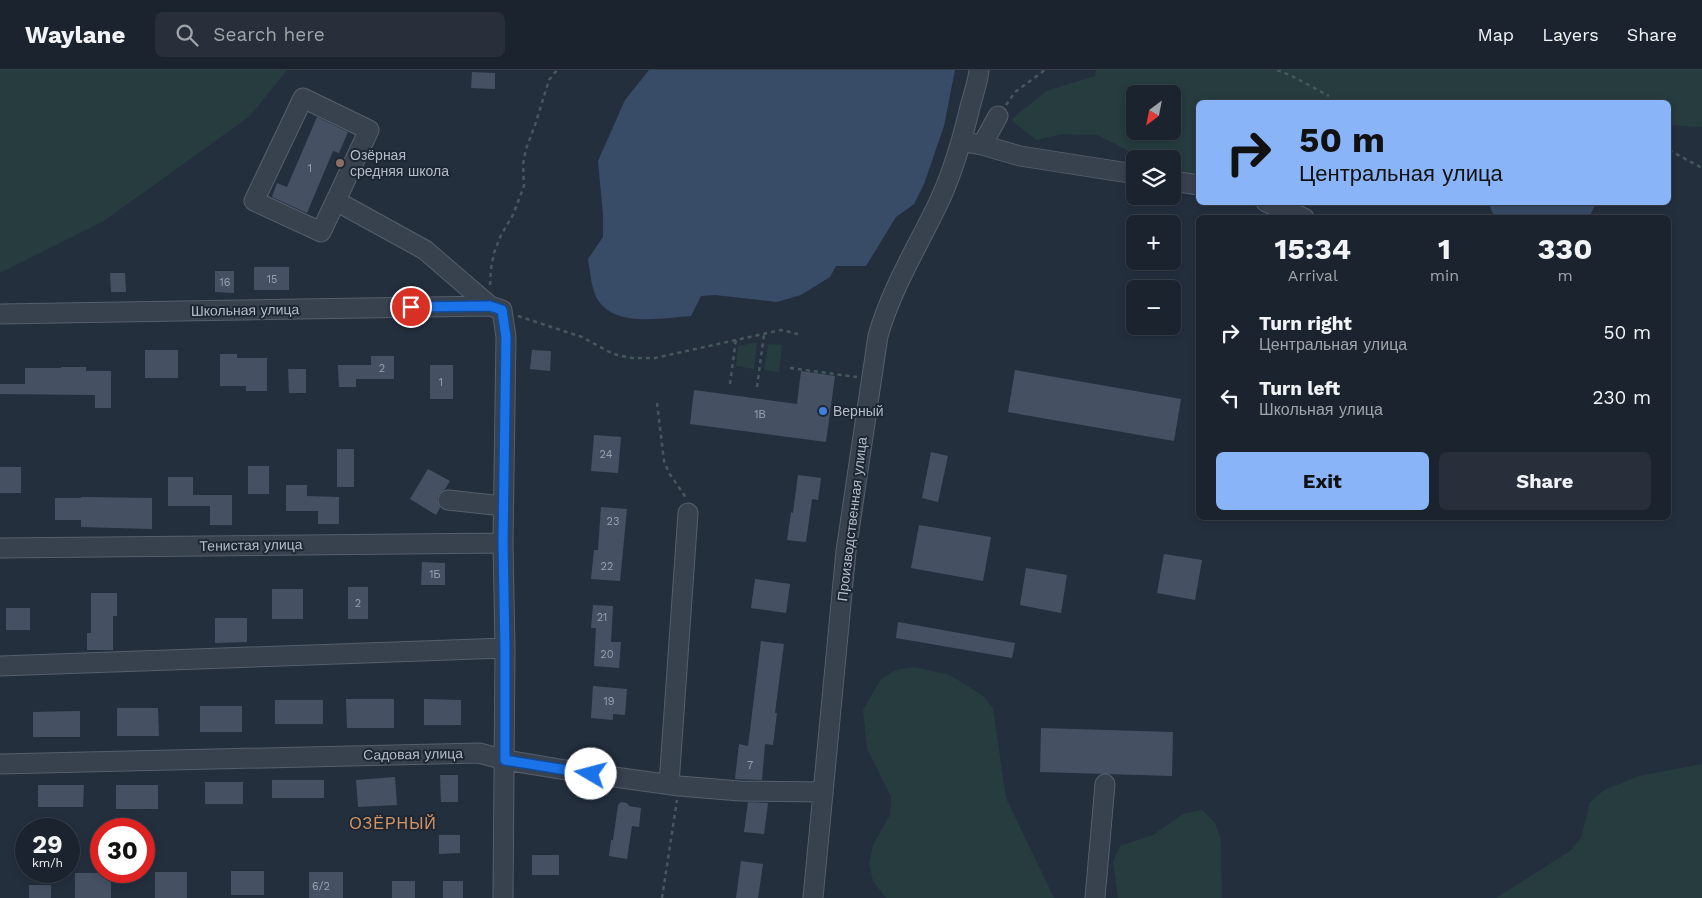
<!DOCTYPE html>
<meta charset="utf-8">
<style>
body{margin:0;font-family:"Work Sans",sans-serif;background:#282f3a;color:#f1f3f6;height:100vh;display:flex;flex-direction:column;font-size:19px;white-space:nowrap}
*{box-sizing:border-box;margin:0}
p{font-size:16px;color:#a0a4aa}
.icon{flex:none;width:28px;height:28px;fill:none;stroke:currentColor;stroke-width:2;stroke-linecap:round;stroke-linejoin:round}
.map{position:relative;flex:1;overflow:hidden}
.details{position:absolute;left:1196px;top:145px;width:475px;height:305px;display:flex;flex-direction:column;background:#1b232e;border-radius:8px;box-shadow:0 2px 8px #0003,0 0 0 1px #39404a}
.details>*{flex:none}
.hud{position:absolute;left:1196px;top:30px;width:475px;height:105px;border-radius:8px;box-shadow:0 2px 8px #0003,0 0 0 1px #39404a;background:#8ab4f8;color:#111;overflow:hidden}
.needle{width:32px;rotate:212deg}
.controls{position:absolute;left:1126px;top:15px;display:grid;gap:10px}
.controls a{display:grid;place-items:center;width:55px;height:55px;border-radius:8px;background:#1b232e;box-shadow:0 2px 8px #0003,0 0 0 1px #39404a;font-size:25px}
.speed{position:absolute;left:15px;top:748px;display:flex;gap:10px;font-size:25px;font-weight:700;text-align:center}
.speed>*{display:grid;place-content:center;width:65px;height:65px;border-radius:50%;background:#1b232e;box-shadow:0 2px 8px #0003,0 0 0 1px #39404a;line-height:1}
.speed small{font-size:12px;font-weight:400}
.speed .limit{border:8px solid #d22;background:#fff;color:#111}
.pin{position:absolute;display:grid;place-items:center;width:42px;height:42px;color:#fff;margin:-21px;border:2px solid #fff;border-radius:50%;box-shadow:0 1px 5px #0007}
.me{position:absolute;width:55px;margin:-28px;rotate:278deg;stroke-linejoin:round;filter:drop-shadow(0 0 4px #0008)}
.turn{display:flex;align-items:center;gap:18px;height:105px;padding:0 20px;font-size:22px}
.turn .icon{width:65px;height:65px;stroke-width:2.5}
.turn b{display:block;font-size:35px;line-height:42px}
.eta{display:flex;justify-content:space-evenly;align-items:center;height:85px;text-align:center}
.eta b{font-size:30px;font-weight:700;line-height:35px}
.button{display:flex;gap:10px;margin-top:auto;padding:10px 20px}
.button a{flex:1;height:58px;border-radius:8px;background:#8ab4f8;color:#111;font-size:20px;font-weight:700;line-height:58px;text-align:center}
.button a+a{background:#282f3a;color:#f1f3f6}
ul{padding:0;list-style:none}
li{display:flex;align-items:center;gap:15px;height:65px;padding:0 20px}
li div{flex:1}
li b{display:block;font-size:19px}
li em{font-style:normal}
header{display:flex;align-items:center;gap:30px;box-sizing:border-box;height:70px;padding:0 25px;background:#1b232e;border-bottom:1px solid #39404a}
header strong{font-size:24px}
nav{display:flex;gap:28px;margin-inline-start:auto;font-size:18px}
.search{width:350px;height:45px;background:#282f3a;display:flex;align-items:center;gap:12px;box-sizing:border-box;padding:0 18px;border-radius:8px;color:#a0a4aa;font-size:19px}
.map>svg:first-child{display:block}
.green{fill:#263c3f;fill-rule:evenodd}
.water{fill:#394c67}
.building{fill:#455162}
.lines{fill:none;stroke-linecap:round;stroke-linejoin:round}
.minor-casing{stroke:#565f6c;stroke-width:21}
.path{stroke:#44595c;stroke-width:2.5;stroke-dasharray:4 4;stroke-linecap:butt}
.minor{stroke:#38414e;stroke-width:19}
.route-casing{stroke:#114b97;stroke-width:12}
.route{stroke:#1a73e8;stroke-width:9}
.education-dot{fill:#8d6e63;stroke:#1d2633;stroke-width:2}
.shop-dot{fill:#3f7fe0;stroke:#1d2633;stroke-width:2}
.labels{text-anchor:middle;stroke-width:4;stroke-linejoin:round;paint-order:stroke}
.number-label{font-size:11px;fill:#98a1af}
.poi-label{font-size:14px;fill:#b4bcc9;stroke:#1d2633;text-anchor:start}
.street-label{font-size:14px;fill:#b4bcc9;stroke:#1d2633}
.quarter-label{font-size:16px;letter-spacing:1px;fill:#d59563;stroke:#1d2633}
</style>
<header>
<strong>Waylane</strong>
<div class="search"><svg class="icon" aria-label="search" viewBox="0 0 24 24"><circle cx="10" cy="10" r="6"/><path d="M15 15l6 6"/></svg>Search here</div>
<nav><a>Map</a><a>Layers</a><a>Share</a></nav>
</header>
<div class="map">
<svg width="1702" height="828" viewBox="0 0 1702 828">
<rect width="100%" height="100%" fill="#242f3e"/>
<path class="green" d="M0 0H287L250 46 104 151 0 203Z
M1096 0H1702V57L1669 55V32H1199V116L1173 103 1172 89H1145L1097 65 1062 64 1036 70 1011 50 1046 21 1095 6ZM1135 24H1172V61H1135Z
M757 272 754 299 736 296 738 276Z
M768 274 782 275 779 302 764 300Z
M914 597 950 605 982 625 993 638 1006 728 1054 828H886L873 811 869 794 873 775 890 745 891 727 867 678 863 640 881 609 896 600Z
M1702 694V828H1496L1570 781 1581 768 1590 732 1604 720 1639 706Z
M1202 740 1215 753 1221 770 1222 828H1118L1113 792 1120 776 1153 765 1183 744Z"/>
<path class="water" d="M649 0H955L944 56 924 114 914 134 896 147 866 196H836L830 207 801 225 777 232 715 225 701 226 691 246C661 248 609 259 595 224 591 214 590 200 588 189L603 167V145L598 91 625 30Z
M1489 133V132L1596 133 1589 148 1496 147 1492 142Z"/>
<path class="building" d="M472 2 495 3V19L471 18Z
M317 47 348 62 339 83 333 81 307 143 272 127 277 113 287 117Z
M254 197H289V220H254Z
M215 201H234V223L215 222Z
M110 203H125L126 222H111Z
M145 280H178V308H145Z
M532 280 551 281 550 301 530 299Z
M220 284H237V288H267V321H246V316H220Z
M371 286H394V309H356V317H339L338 295H371Z
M430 295H453V329H430Z
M61 297H86V301H111V338H95V325L0 324V314H25V298H61Z
M288 299H306V323H289Z
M1015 300 1181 329 1174 371 1008 342Z
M801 301 835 306 826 372 690 354 694 320 797 334Z
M594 365 621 367 618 403 591 401Z
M337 379H354V417H337Z
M931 382 948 386 938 432 922 428Z
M248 396H269V424H248Z
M0 397H21V423H0Z
M428 399 450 411 445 419 439 424 437 429 440 438 436 445 410 429Z
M798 405 821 408 818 430 812 429 806 472 787 470 791 442 793 443Z
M168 407H193V425H232V455H210V436H168Z
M286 415H307V426L339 427V454H318V441H286Z
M81 427 152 428V459L81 457V450H55V428H81Z
M601 437 627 439 620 511 591 509 594 480H598Z
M919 455 991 467 983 511 911 498Z
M1164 484 1202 490 1195 530 1157 523Z
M422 492 445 493V515H421Z
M1026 498 1067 505 1061 543 1020 535Z
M755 509 790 514 786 543 751 538Z
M348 517H368V549H348Z
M272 519H303V549H272Z
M91 523H117V546H113V580H87V563H91Z
M593 535 613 536 611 572H621L619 598 594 596 596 558H591Z
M6 538H30V560H6Z
M215 548H247V572L215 573Z
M898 552 1015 573 1012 588 896 568Z
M761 571 784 574 775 643H777L773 675 765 674 762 710 735 709 739 674 748 676Z
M593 616 627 619 625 645 613 644V650L591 648Z
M346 629H394V658H347Z
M424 629 461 630V655H424Z
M275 630H323V654H275Z
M200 636H242V662H200Z
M117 638H158L159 666H117Z
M80 641V667H33V642Z
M1041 658 1173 662 1172 706 1040 702Z
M440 705H458V732H441Z
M395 707 397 735 358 737 356 710Z
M272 710H324V728H272Z
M205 712H243V734H205Z
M38 715H84L83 737H38Z
M116 715H158V739H116Z
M621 732 627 733 629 736 641 738 639 757 632 756 627 789 609 786 611 770H613L618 735Z
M748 732 768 733 764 764 744 762Z
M439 765H460V783L439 784Z
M532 785H559V805H532Z
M741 791 763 794 758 828H736Z
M231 801H264V825H231Z
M155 802H187V828H155Z
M309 802H343V828H309Z
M75 803H111V828H75Z
M392 811H415V828H392Z
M443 811H463V828H443Z
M29 815H51V828H29Z"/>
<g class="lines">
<defs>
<path id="minor" d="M303 28 369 60 321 162 254 131Z
M970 73 982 75 998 46
M982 75 1020 86 1135 104
M1172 111 1199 115
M336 131 425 180 490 236 502 240 506 267 503 473 505 578 503 828
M1266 132 1304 148
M0 244 490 236
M448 430 503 436
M0 478 503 473
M0 596 505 578
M0 694 479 683 505 690 572 701 679 716 740 721 822 722
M669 714 688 443
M813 828 846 481 878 266C891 220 915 181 936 138 952 106 962 71 970 37 973 25 978 12 979 0
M1095 828 1105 714"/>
</defs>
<use href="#minor" class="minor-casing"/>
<path class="path" d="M1277 0 1290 5 1329 26
M1006 35 1015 22 1045 0
M1669 80 1702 98
M490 215 491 199 494 183 501 165 513 145 524 116 523 94 526 79 535 55 549 10 557 0
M518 246 582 267 613 284 632 288H655L781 260 798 264
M790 298 857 307
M730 314 736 269
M757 317 764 264
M657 333 664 391 669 403 687 429
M662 828 677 730"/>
<use href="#minor" class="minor"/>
</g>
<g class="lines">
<defs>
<path id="route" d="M411 237 490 236 502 240 506 267 503 473 505 578V690L591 704"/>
</defs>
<use href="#route" class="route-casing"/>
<use href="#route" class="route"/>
</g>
<circle class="education-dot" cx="340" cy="93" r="5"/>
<circle class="shop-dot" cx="823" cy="341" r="5"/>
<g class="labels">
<g class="number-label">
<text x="310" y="102">1</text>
<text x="272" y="213">15</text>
<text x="225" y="216">16</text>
<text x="382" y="302">2</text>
<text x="441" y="316">1</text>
<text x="760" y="348">1В</text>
<text x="606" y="388">24</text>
<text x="613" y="455">23</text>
<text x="607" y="500">22</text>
<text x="435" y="508">1Б</text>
<text x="358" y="537">2</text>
<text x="602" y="551">21</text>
<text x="607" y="588">20</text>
<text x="609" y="635">19</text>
<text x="750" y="699">7</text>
<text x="321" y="820">6/2</text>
</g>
<g class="poi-label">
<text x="350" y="90">Озёрная<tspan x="350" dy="16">средняя школа</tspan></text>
<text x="833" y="346">Верный</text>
</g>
<g class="street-label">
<text transform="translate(245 240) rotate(-1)" y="5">Школьная улица</text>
<text transform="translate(852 449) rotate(-83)" y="5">Производственная улица</text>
<text transform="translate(251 475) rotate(-1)" y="5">Тенистая улица</text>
<text transform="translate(413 684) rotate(-1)" y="5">Садовая улица</text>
</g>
<g class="quarter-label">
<text x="393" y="759">ОЗЁРНЫЙ</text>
</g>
</g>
</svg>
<div class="controls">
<a><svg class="needle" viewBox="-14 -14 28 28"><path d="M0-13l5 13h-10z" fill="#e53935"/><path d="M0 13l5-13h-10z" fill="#a0a4aa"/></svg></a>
<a><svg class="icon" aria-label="layers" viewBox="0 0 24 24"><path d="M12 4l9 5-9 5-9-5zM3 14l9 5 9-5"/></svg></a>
<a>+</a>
<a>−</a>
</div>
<div class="speed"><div>29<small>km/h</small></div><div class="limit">30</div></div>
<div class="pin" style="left:411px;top:237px;background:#d93025"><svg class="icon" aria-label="arrive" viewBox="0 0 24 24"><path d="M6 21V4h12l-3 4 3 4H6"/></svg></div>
<svg class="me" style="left:591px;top:704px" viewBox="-20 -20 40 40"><circle r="19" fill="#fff"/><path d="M0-13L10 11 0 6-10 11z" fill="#1a73e8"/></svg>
<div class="hud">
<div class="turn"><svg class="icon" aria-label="right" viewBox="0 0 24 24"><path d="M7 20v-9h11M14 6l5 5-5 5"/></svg><div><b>50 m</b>Центральная улица</div></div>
</div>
<section class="details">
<div class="eta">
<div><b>15:34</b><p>Arrival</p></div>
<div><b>1</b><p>min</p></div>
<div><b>330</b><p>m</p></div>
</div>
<ul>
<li><svg class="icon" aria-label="right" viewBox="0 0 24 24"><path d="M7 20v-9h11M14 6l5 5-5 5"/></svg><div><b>Turn right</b><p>Центральная улица</p></div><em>50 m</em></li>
<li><svg class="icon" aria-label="left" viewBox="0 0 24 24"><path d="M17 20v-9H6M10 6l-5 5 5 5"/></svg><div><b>Turn left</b><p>Школьная улица</p></div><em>230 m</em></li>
</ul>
<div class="button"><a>Exit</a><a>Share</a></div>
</section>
</div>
